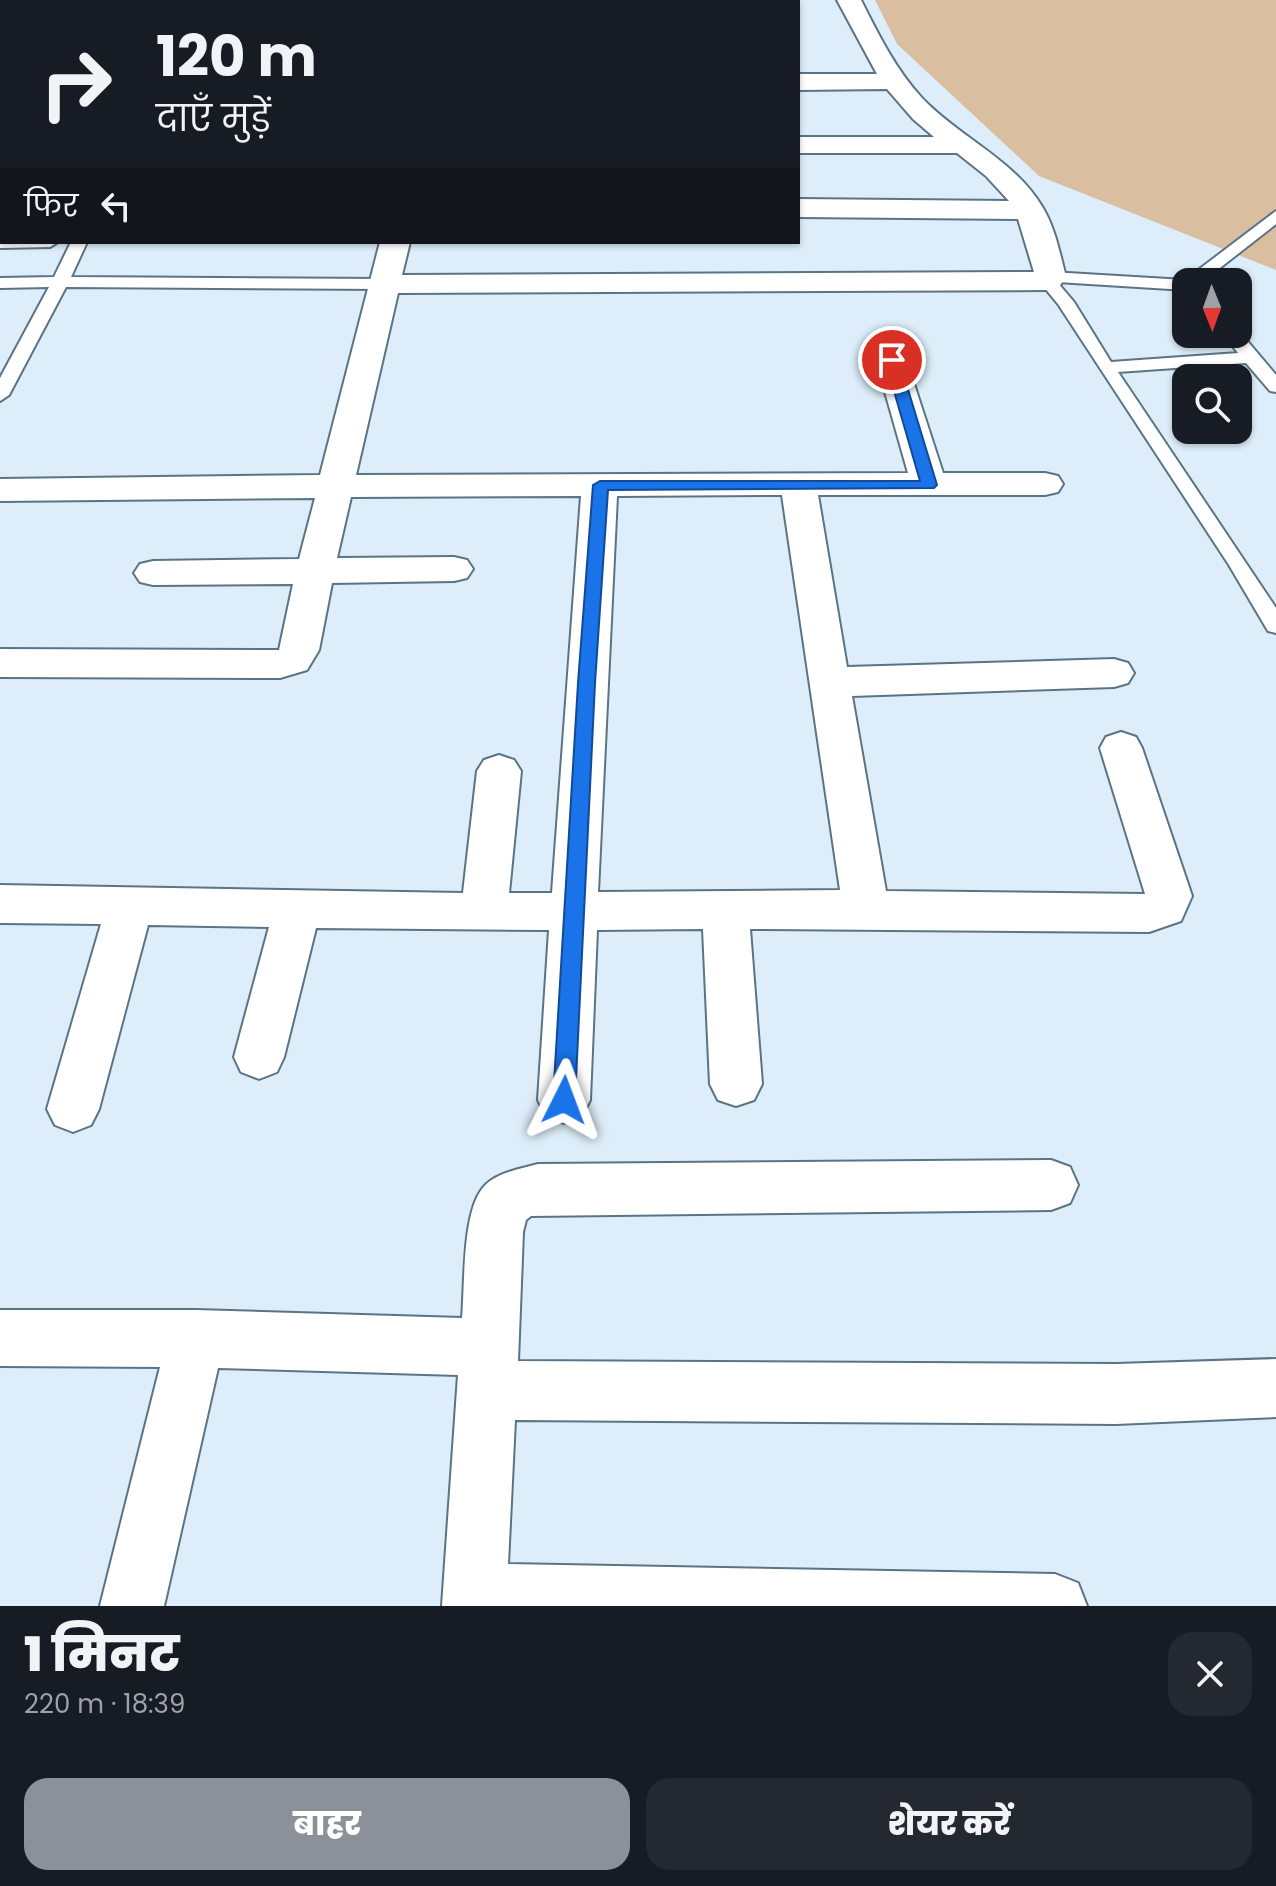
<!DOCTYPE html>
<html lang="hi">
<meta charset="utf-8">
<style>
body{margin:0;font-family:Poppins,"Noto Sans Devanagari",sans-serif;background:#242831;color:#f1f3f6;height:100vh;display:flex;flex-direction:column;font-size:30px;white-space:nowrap}
*{box-sizing:border-box;margin:0}
p{font-size:26px;color:#9ea1a6}
.icon{flex:none;width:44px;height:44px;fill:none;stroke:currentColor;stroke-width:2;stroke-linecap:round;stroke-linejoin:round}
.map{position:relative;height:1606px;overflow:hidden}
.panel{display:flex;flex-direction:column;background:#171b24;flex:1}
.panel>*{flex:none}
.top-card{position:absolute;left:0px;top:0px;width:800px;height:244px;box-shadow:0 2px 6px #0004;background:#171b24;color:#f1f3f6;overflow:hidden}
.needle{width:52px;rotate:179deg}
.tools{position:absolute;left:1172px;top:268px;display:grid;gap:16px}
.tools a{display:grid;place-items:center;width:80px;height:80px;border-radius:16px;background:#171b24;box-shadow:0 2px 6px #0004;font-size:40px}
.pin{position:absolute;display:grid;place-items:center;width:68px;height:68px;color:#fff;margin:-34px;border:4px solid #fff;border-radius:50%;box-shadow:0 2px 8px #0007}
.me{position:absolute;width:88px;margin:-44px;rotate:3deg;stroke-linejoin:round;filter:drop-shadow(0 0 6px #0008)}
.turn{display:flex;align-items:center;gap:28px;height:168px;padding:0 24px;font-size:36px}
.turn .icon{width:104px;height:104px;stroke-width:2.5}
.turn b{display:block;font-size:56px;line-height:68px}
.then{display:flex;align-items:center;height:76px;padding:0 24px;background:#0003;gap:16px;font-size:30px}
.round{display:grid;place-items:center;flex:none;width:84px;height:84px;border-radius:24px;background:#242831}
.summary{display:flex;align-items:center;justify-content:space-between;height:136px;padding:0 24px}
h1{font-size:48px;font-weight:800;line-height:60px}
.primary-button{display:flex;gap:16px;margin-top:auto;padding:16px 24px}
.primary-button a{flex:1;height:92px;border-radius:24px;background:#8c9099;color:#fff;font-size:32px;font-weight:800;line-height:92px;text-align:center}
.primary-button a+a{background:#242831;color:#f1f3f6}
.map>svg:first-child{display:block}
.green{fill:#d9bf9f}
.lines{fill:none;stroke-linecap:round;stroke-linejoin:round}
.service-casing{stroke:#5a7486;stroke-width:4}
.minor-casing{stroke:#5a7486;stroke-width:4}
.service{fill:#fff;fill-rule:evenodd}
.minor{fill:#fff;fill-rule:evenodd}
.route{fill:#1a73e8;stroke:#114b97;stroke-width:2}
</style>
<div class="map">
<svg width="1276" height="1606" viewBox="0 0 1276 1606">
<rect width="100%" height="100%" fill="#ddeefa"/>
<path class="green" d="M875 0H1276V270L1039 176 897 44Z"/>
<g class="lines">
<defs>
<path id="service" d="M610 0H622V2H610Z
M0 195H2V205H0Z
M1276 211V224L1202 282H1186V290L1057 282 1074 302 1111 362 1238 353 1223 334H1238V330L1276 375V392L1270 391 1246 363 1118 372 1276 608V633L1268 631 1229 565 1058 304 1039 281 1051 272 1185 280Z
M0 238 2 242H58L50 247 0 248Z
M71 242H87L71 277 385 279 393 284 385 289 66 287 9 395 0 401V378L49 287 0 288V278L54 277Z"/>
<path id="minor" d="M434 0H458V2H434Z
M837 0H861C878 34 896 70 922 98 960 138 1014 159 1043 208 1055 228 1060 254 1066 277L1058 288 1047 290 398 293 356 475 908 473 876 360 880 353 892 350 904 353 943 473H1045L1058 476 1063 484 1058 492 1045 495H818L847 667 1114 659 1128 663 1134 673 1128 683 1114 687 852 696 886 891 1145 894 1100 748 1106 737 1121 732 1136 737 1142 748 1192 896 1181 921 1149 932 750 929 762 1084 754 1100 736 1106 718 1100 710 1084 703 929 597 930 590 1100 582 1116 564 1123 546 1116 538 1100 549 930 316 928 284 1057 277 1072 259 1079 241 1072 234 1057 269 927 148 925 99 1109 91 1125 73 1132 55 1125 47 1109 101 924 0 923V885L463 893 477 771 484 760 499 755 514 760 521 771 509 893H552L581 496 351 497 337 558 454 557 467 560 473 569 467 578 454 581 332 583 319 650 307 670 280 678 0 677V649L279 650 293 584 153 585 140 582 134 573 140 564 153 561 299 559 315 498 0 501V479L320 475 380 242H410L402 275 1034 272 1018 219 798 217V199L1009 201 986 176 957 153H798V137H934L913 119 887 89 798 90V74H877ZM782 495 840 890 598 892 617 496Z
M1051 1160 1070 1167 1078 1185 1070 1203 1051 1210 531 1216 526 1220 523 1232 518 1361 1116 1364 1276 1359V1417L1116 1424 515 1420 508 1564 1055 1574 1078 1583 1087 1606H442L458 1375 218 1368 164 1606H100L160 1367 0 1366V1310H196L462 1318C465 1285 462 1215 482 1189 493 1173 520 1169 538 1164Z"/>
</defs>
<use href="#service" class="service-casing"/>
<use href="#minor" class="minor-casing"/>
<use href="#service" class="service"/>
<use href="#minor" class="minor"/>
</g>
<path class="route" d="M892 356 899 360 937 485 934 488 608 490 595 683 575 1100 572 1106 564 1109 556 1106 553 1100 578 683 593 485 600 481H920L885 360Z"/>
</svg>
<div class="tools">
<a><svg class="needle" viewBox="-14 -14 28 28"><path d="M0-13l5 13h-10z" fill="#e53935"/><path d="M0 13l5-13h-10z" fill="#9ea1a6"/></svg></a>
<a><svg class="icon" aria-label="search" viewBox="0 0 24 24"><circle cx="10" cy="10" r="6"/><path d="M15 15l6 6"/></svg></a>
</div>
<div class="pin" style="left:892px;top:360px;background:#d93025"><svg class="icon" aria-label="arrive" viewBox="0 0 24 24"><path d="M6 21V4h12l-3 4 3 4H6"/></svg></div>
<svg class="me" style="left:564px;top:1100px" viewBox="-20 -20 40 40"><path d="M0-17L14 15 0 8-14 15z" fill="#1a73e8" stroke="#fff" stroke-width="4"/></svg>
<div class="top-card">
<div class="turn"><svg class="icon" aria-label="right" viewBox="0 0 24 24"><path d="M7 20v-9h11M14 6l5 5-5 5"/></svg><div><b>120 m</b>दाएँ मुड़ें</div></div>
<div class="then">फिर<svg class="icon" aria-label="left" viewBox="0 0 24 24"><path d="M17 20v-9H6M10 6l-5 5 5 5"/></svg></div>
</div>
</div>
<section class="panel">
<div class="summary"><div><h1>1 मिनट</h1><p>220 m · 18:39</p></div><a class="round"><svg class="icon" aria-label="close" viewBox="0 0 24 24"><path d="M6 6l12 12M18 6L6 18"/></svg></a></div>
<div class="primary-button"><a>बाहर</a><a>शेयर करें</a></div>
</section>
